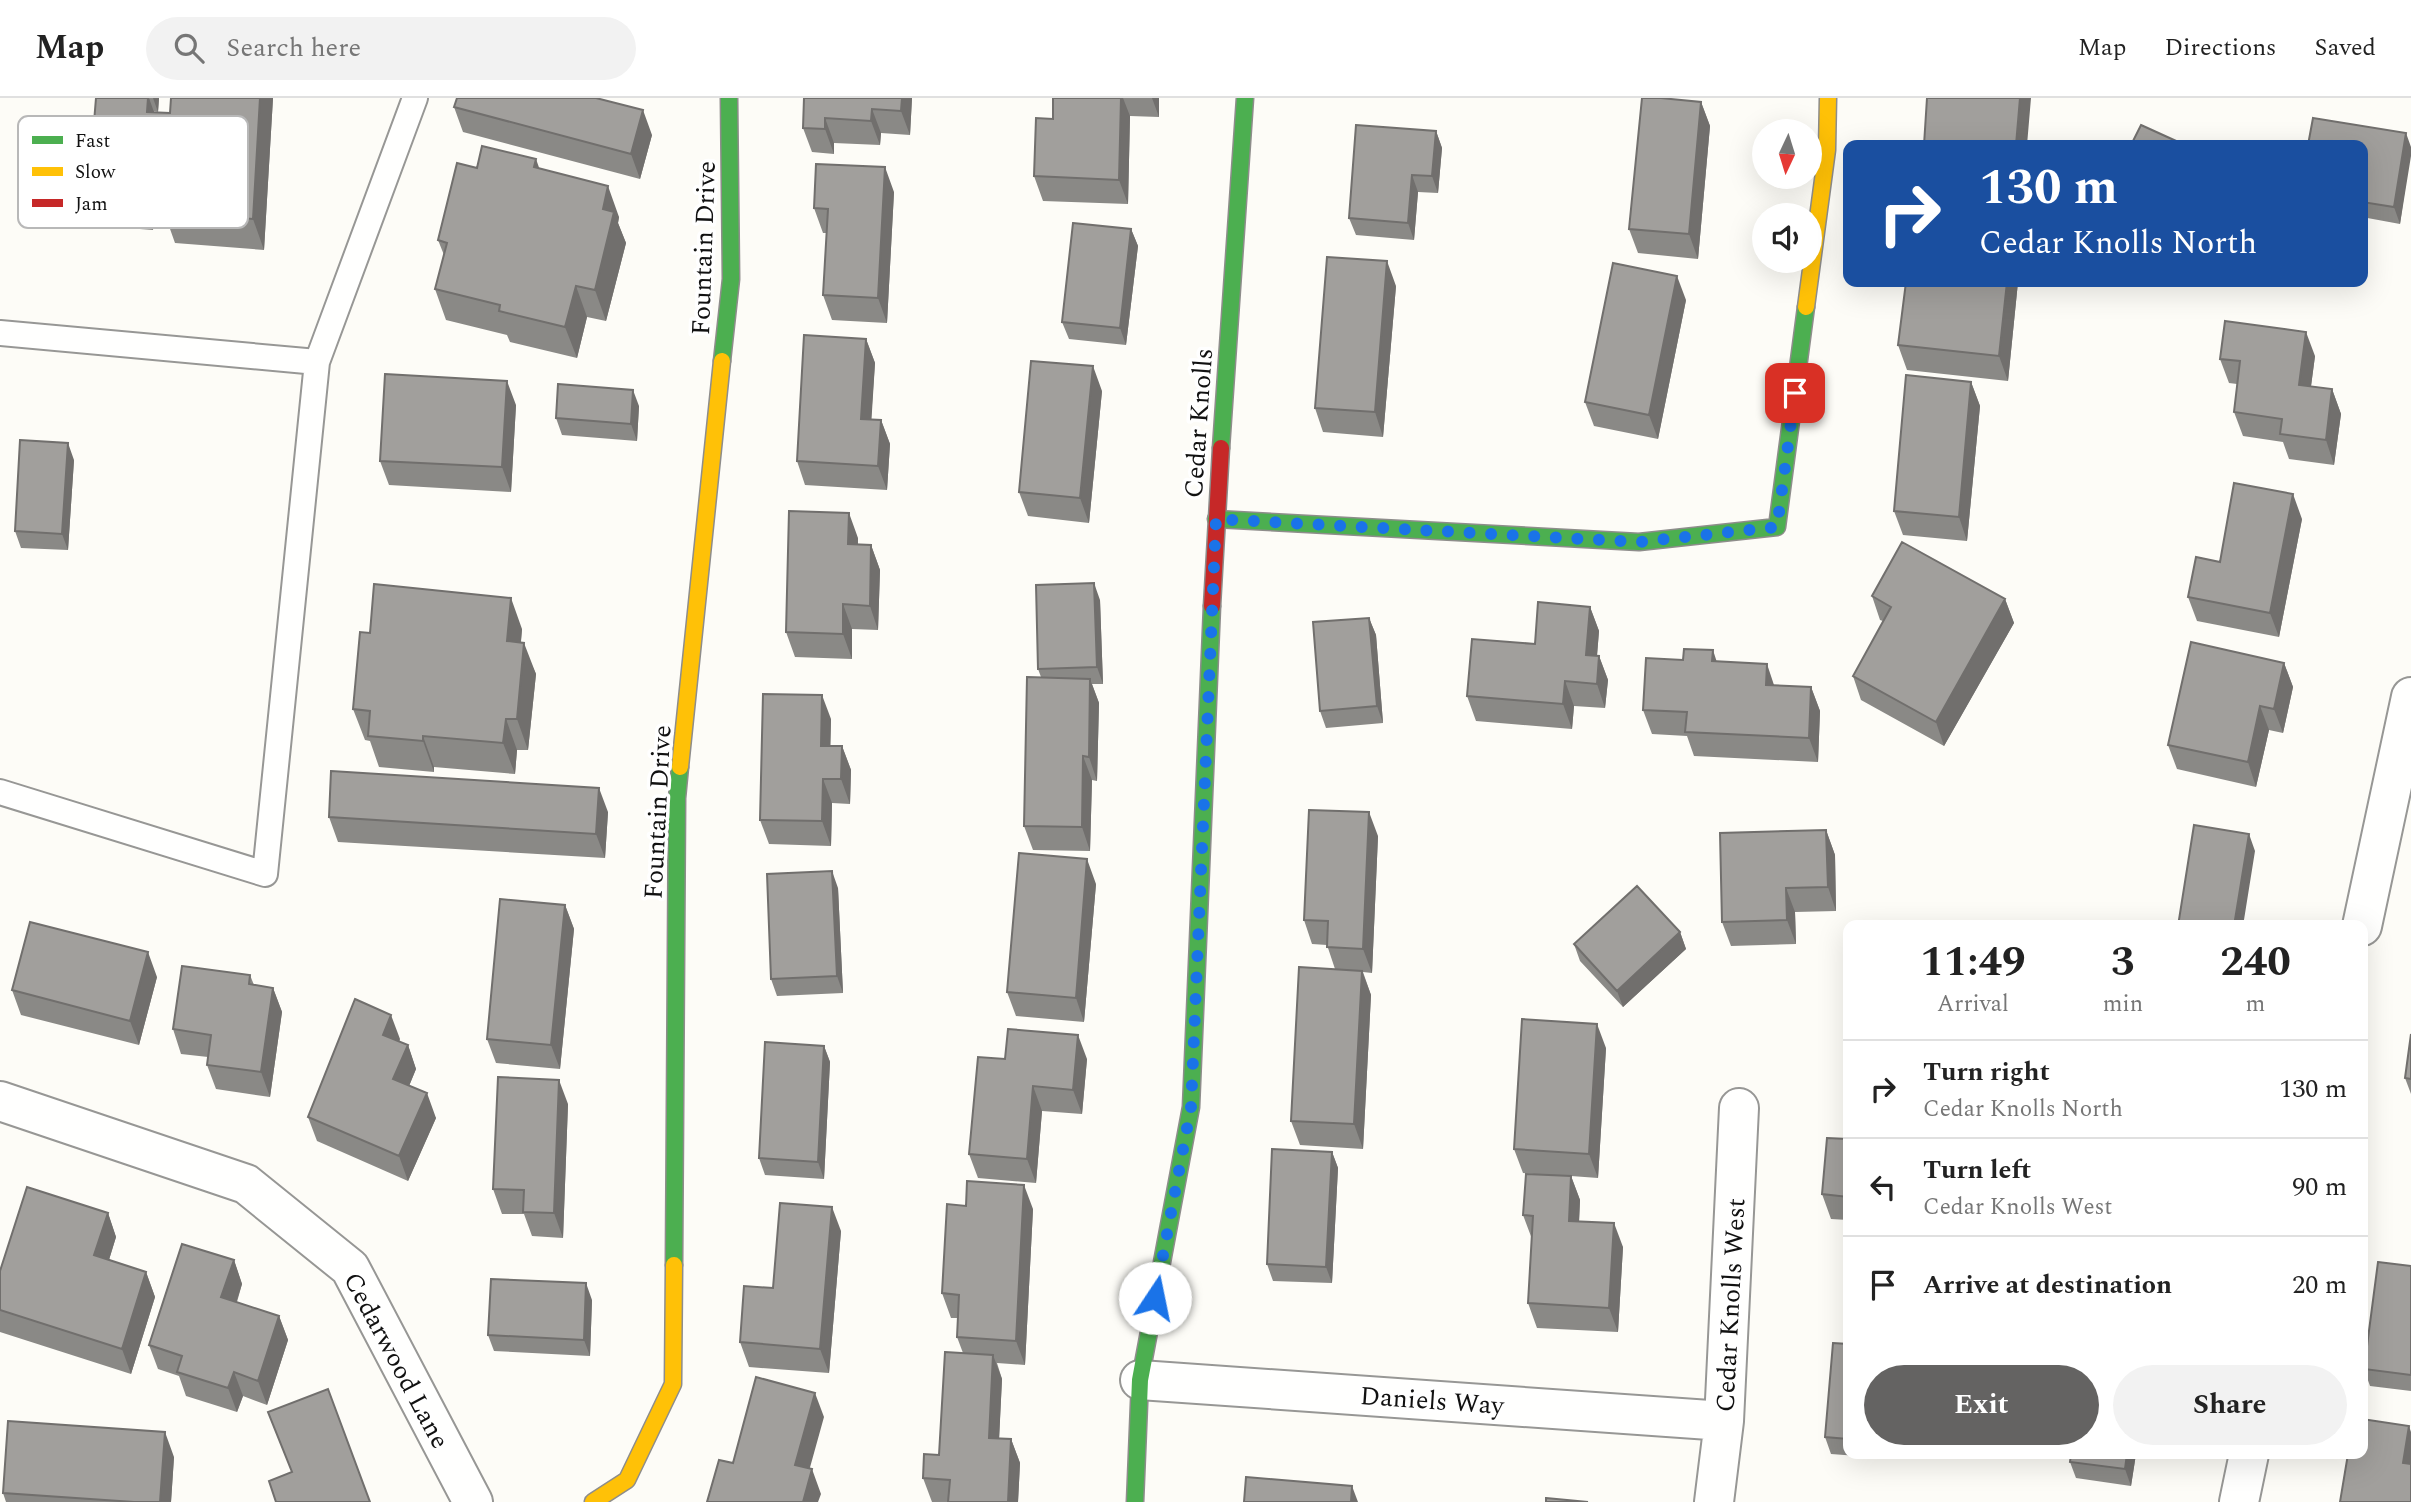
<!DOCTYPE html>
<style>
body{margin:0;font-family:Spectral,serif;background:#f2f2f2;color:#222;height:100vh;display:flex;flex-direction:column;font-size:26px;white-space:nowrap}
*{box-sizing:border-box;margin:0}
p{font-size:23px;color:#767676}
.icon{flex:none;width:38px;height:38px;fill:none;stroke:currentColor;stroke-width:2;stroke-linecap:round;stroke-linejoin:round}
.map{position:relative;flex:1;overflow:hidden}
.drawer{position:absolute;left:1843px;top:822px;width:525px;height:539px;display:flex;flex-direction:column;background:#fff;border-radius:14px;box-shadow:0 7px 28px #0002}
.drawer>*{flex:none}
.top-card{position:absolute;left:1843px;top:42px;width:525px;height:147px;border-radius:14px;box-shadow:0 7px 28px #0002;background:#1a4fa0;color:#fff;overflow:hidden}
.needle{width:46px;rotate:184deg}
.fabs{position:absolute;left:1752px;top:21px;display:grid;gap:14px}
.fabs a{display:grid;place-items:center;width:70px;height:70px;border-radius:50%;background:#fff;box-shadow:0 7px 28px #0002;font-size:35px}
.pin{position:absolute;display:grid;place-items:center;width:60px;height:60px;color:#fff;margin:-30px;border-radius:14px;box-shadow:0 4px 10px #0006}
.me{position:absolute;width:77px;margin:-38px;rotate:11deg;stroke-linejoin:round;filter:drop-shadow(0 0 5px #0008)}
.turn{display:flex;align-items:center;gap:24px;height:147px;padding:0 21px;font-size:32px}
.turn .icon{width:91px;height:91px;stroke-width:2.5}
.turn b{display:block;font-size:49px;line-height:60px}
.eta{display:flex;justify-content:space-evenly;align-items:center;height:119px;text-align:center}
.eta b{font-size:42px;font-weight:700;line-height:49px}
.primary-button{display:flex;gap:14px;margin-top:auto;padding:14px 21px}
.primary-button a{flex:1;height:80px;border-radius:42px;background:#646362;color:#fff;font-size:28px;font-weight:700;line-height:80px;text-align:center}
.primary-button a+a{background:#f2f2f2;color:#222}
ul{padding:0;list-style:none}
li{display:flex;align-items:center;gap:21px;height:98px;padding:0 21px;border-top:2px solid #e0e0e0}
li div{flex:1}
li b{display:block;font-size:26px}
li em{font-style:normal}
header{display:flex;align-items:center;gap:42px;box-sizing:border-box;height:98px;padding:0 35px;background:#fff;border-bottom:2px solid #e0e0e0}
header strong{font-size:33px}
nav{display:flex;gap:38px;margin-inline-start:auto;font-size:24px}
.search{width:490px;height:63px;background:#f2f2f2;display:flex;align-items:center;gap:18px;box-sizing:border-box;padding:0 24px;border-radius:38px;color:#767676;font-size:26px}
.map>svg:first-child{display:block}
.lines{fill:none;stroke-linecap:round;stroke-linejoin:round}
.lane-casing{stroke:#979795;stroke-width:28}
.street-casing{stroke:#979795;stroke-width:42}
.fast-casing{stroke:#8e8d8b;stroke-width:19}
.slow-casing{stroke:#8e8d8b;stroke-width:19}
.jam-casing{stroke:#8e8d8b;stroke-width:19}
.lane{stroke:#fffffe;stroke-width:24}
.street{stroke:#fffffe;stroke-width:38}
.fast{stroke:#4caf50;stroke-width:16}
.slow{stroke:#ffc107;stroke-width:16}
.jam{stroke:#c62828;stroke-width:16}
.wall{fill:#8a8986}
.shaded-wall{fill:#716f6d}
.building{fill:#a19f9c;stroke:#716f6d;stroke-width:2}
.route{stroke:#1a73e8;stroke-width:12;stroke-dasharray:0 21.6}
.labels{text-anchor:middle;stroke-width:7;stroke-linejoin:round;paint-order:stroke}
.street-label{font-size:26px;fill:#111;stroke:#fff}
.key{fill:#fff;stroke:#b8b8b8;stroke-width:2}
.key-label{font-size:19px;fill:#111}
</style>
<header>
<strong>Map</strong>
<div class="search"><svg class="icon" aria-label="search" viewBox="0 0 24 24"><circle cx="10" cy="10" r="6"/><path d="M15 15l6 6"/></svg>Search here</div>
<nav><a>Map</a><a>Directions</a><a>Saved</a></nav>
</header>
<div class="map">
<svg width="2411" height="1404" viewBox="0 0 2411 1404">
<rect width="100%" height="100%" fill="#fdfcf7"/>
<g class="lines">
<defs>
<path id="lane" d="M0 235 317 264
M0 694 265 776 317 264 415 0"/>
<path id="street" d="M2362 828 2411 599
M0 1003 246 1086 350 1170 473 1404
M1140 1282 1724 1323
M1714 1404 1724 1323 1739 1010
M2239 1404 2249 1356"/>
<path id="fast" d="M722 263 731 181 729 0
M1221 350 1245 0
M1216 421 1639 444 1777 429 1806 209
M674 1167 677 700 680 669
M1135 1404 1140 1282 1191 1009 1212 508"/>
<path id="slow" d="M1806 209 1827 52 1828 0
M680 669 722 263
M593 1404 627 1382 673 1286 674 1167"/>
<path id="jam" d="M1212 508 1221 350"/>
</defs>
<use href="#lane" class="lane-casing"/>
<use href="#street" class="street-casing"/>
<use href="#fast" class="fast-casing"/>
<use href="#slow" class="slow-casing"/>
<use href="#jam" class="jam-casing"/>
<use href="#lane" class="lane"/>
<use href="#street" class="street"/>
<use href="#fast" class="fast"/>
<use href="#slow" class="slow"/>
<use href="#jam" class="jam"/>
</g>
<path class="wall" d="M96 0H159L158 14 154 13V14L170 15 171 0H273L264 152 175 145 164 114H154L153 132 100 128 88 97Z
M804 0H912L910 37 881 35 880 47 834 45V56L812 54 803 30Z
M1053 0H1159V19L1130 18 1128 106 1043 103 1034 78 1053 21Z
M1701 4 1710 28 1698 161 1638 155 1629 131Z
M454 9 652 37 640 81 463 34Z
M1436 33 1442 50 1438 95 1418 94 1414 142 1356 137 1349 120Z
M2362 47 2411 49 2400 126 2362 119Z
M477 70 540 71 619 119 618 125 626 145 606 223 587 219 577 260 510 244 507 237 446 222 435 191 444 157 438 142Z
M894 94 887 225 832 222 823 197 827 135H823L814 110Z
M1131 131 1138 148 1126 247 1069 241 1062 224Z
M1906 184H2018L2008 283 1907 272 1898 247Z
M1396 188 1383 339 1323 334 1315 310Z
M1686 202 1658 341 1594 328 1585 304Z
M866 241 875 265 871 321 881 322 890 346 887 392 805 387 797 363Z
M2315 258 2311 288 2332 291 2341 316 2334 367 2289 361 2283 344 2243 338 2234 314 2237 286 2229 285 2220 261Z
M1971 284 1980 308 1967 443 1903 437 1894 413Z
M1102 293 1089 425 1028 418 1019 394Z
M516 307 511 394 389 387 380 363Z
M639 308 637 343 562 337 556 320Z
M74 362 68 452 21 450 15 433Z
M2302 421 2279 539 2197 523 2188 499 2220 464Z
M858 440V447H871L880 472 878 532 852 531V561L795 559 786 534Z
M1872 498 2005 501 2014 525 1944 648 1861 602 1853 578 1883 523 1880 522Z
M1100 502 1103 586H1092L1099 605 1097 683 1092 682 1090 753 1033 752 1024 728 1041 579 1038 571Z
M1590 509 1599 533 1597 558H1599L1608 582 1605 610 1574 608 1572 631 1476 623 1467 598 1535 546Z
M1369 520 1376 537 1383 625 1326 630 1320 613Z
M522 531 521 544 536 576 528 652H517L515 676 434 669V674L379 669 370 643 365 642 353 611 370 535Z
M1717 563 1774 587 1811 589 1820 613 1818 664 1694 658 1687 638 1652 636 1643 612Z
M2284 565 2293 589 2283 635 2269 632 2256 689 2177 671 2168 647Z
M831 621 830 648H842L851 672 850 706 832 705 831 748 769 746 760 722Z
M608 714 605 760 338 744 329 719Z
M1826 732 1835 757 1836 813 1795 814 1796 846 1731 848 1722 824Z
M1378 738 1372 875 1363 874 1371 897 1363 1051 1300 1047 1291 1023 1335 871 1327 847 1312 846 1304 822Z
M1096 786 1084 924 1016 918 1007 894Z
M838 790 843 895 777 898 771 881Z
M565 807 574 831 560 971 496 965 487 941Z
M1680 834 1686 851 1623 909 1580 863 1574 846Z
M250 877 254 887 273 890 282 914 270 999 216 991 207 967 208 959 181 956 173 931Z
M157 879 139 947 21 917 12 892Z
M2411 936V996L2405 980Z
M400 941 399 944 408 947 416 971 409 988 436 1020 408 1083 317 1043 308 1019Z
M824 948 830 964 824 1081 765 1077 759 1060Z
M1606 950 1598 1080 1571 1078 1580 1102 1579 1123 1623 1149 1618 1234 1537 1230 1528 1205 1532 1141 1523 1117 1544 1077 1523 1075 1514 1051Z
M1005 961H1087L1082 1016 1042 1013 1036 1085 978 1080 969 1056Z
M568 1006 563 1140 532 1138 524 1116H502L493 1091Z
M1848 1041V1122L1831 1121 1822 1096Z
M1332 1054 1338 1070 1332 1185 1273 1183 1267 1166Z
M1033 1111 1025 1267 997 1265 1002 1281 999 1340 1011 1341 1020 1365 1018 1404H932L923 1380 939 1357 963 1255 957 1239 958 1220H951L942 1195Z
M108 1115 116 1139 109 1162 146 1174 155 1199 131 1276 0 1234V1173Z
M841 1133 829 1275 749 1269 740 1244 773 1190Z
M234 1162 242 1186 237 1204 279 1218 288 1242 267 1307 243 1298 237 1314 186 1298 179 1278 158 1271 149 1247Z
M2411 1168V1293L2370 1288 2364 1271Z
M592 1202 590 1258 494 1253 488 1237Z
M1848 1246V1356H1899L1898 1361 1831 1356 1825 1339Z
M2136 1356 2131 1388 2076 1380 2070 1364Z
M174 1359 171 1404H6L3 1395Z"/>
<path class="shaded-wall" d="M148 0H149L159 28 147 14Z
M153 0H159L158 14Z
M260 0H273L264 152 253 121Z
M902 0H912L910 37 901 13Z
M1121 0H1123L1130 18 1128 106 1119 82Z
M1152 0H1159V19Z
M2020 0H2031L2027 47H2016Z
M1701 4 1710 28 1698 161 1689 136Z
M872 11 881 35 880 47 871 23Z
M643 12 652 37 640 81 631 56Z
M825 20 834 45V56L825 31Z
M1436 33 1442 50 1438 95 1432 78Z
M2406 35 2411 49V58L2400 126 2394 109Z
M536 61 547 92 534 69Z
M885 69 894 94 887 225 878 200Z
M1412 77 1418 94 1414 142 1408 125Z
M143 83 154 114 153 132 142 101Z
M608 88 619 119 618 125 626 145 606 223 595 192 603 111Z
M1131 131 1138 148 1126 247 1120 230Z
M1387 163 1396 188 1383 339 1375 314Z
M1677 178 1686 202 1658 341 1649 317Z
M2007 184H2018L2008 283 1999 258Z
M576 188 587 219 577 260 565 229Z
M2306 234 2315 258 2308 311 2299 287Z
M866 241 875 265 870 345 861 321Z
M1093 268 1102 293 1089 425 1080 400Z
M507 283 516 307 511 394 502 369Z
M1971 284 1980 308 1967 443 1959 419Z
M2332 291 2341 316 2334 367 2326 342Z
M633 292 639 308 637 343 631 326Z
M881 322 890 346 887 392 878 368Z
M68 345 74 362 68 452 62 436Z
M2293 396 2302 421 2279 539 2270 515Z
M849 415 858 440 857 471 848 446Z
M871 447 880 472 878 532 870 508Z
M1094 485 1100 502 1103 586 1097 569Z
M511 500 522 531 518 574 507 543Z
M2005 501 2014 525 1944 648 1936 624Z
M843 506 852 531V561L843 536Z
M1590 509 1599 533 1595 581 1586 557Z
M1369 520 1376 537 1383 625 1377 608Z
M524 545 536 576 528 652 517 621Z
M1713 552 1721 577 1712 563Z
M1599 558 1608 582 1605 610 1597 586Z
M2284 565 2293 589 2283 635 2274 611Z
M1767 566 1775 590 1766 587Z
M1090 581 1099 605 1097 683 1089 659Z
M1565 583 1574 608 1572 631 1563 606Z
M1811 589 1820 613 1818 664 1809 640Z
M822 597 831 621 830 672 821 648Z
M2260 608 2269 632 2256 689 2248 664Z
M506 621 517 652 515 676 503 645Z
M423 638 434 669V674L423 643Z
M842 648 851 672 850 706 841 681Z
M1083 658 1092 682 1090 753 1082 729Z
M823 681 832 705 831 748 822 723Z
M599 690 608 714 605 760 596 736Z
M1369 714 1378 738 1372 875 1363 851Z
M1826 732 1835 757 1836 813 1828 789Z
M2249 736 2255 753 2243 828H2234Z
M1087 761 1096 786 1084 924 1076 900Z
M832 773 838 790 843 895 837 878Z
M1786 790 1795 814 1796 846 1787 822Z
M565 807 574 831 560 971 551 947Z
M1680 834 1686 851 1623 909 1617 893Z
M148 854 157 879 139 947 130 923Z
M1362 873 1371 897 1363 1051 1354 1026Z
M273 890 282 914 270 999 261 974Z
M391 917 400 941 392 961 383 937Z
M1597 926 1606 950 1598 1080 1589 1056Z
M1078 937 1087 961 1082 1016 1073 992Z
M408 947 416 971 402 1005 393 981Z
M824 948 830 964 824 1081 818 1064Z
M559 982 568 1006 563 1140 554 1115Z
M1033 988 1042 1013 1036 1085 1027 1061Z
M427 995 436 1020 408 1083 399 1058Z
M1332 1054 1338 1070 1332 1185 1326 1169Z
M1571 1078 1580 1102 1578 1147 1569 1123Z
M1024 1087 1033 1111 1025 1267 1016 1243Z
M832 1109 841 1133 829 1275 820 1251Z
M108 1115 116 1139 103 1181 94 1157Z
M1614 1125 1623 1149 1618 1234 1609 1210Z
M234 1162 242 1186 230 1224 221 1199Z
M146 1174 155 1199 131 1276 122 1251Z
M586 1185 592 1202 590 1258 584 1242Z
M279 1218 288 1242 267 1307 258 1283Z
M993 1257 1002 1281 998 1364 989 1340Z
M234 1274 243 1298 237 1314 228 1290Z
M815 1295 824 1319 804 1391 795 1367Z
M2409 1328 2411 1334V1388L2403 1365Z
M165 1334 174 1359 171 1404H160Z
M1011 1341 1020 1365 1018 1404H1008Z
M2127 1356H2136L2131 1388 2125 1371Z
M812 1371 821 1396 818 1404H803Z
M1352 1388 1358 1404H1351Z"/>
<path class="building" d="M96 0H148L147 14 170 15 171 0H260L253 121 164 114 166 84 143 83 142 101 88 97Z
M457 0H596L643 12 631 56 454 9Z
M804 0H902L901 13 872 11 871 23 825 20V31L803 30Z
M1053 0H1121L1119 82 1034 78 1036 20 1053 21Z
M1642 0H1661L1701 4 1689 136 1629 131Z
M1927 0H2020L2016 47H1924Z
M2313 20 2406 35 2394 109 2362 104V47H2308Z
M1356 27 1436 33 1432 78 1412 77 1408 125 1349 120Z
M2141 27 2185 47H2131Z
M482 48 536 61 534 69 608 88 603 111 614 114 595 192 576 188 565 229 499 213 500 207 435 191 447 145 438 142 457 65 477 70Z
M816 66 885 69 878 200 823 197 828 111 814 110Z
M1073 125 1131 131 1120 230 1062 224Z
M1327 159 1387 163 1375 314 1315 310Z
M1613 165 1677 178 1649 317 1585 304Z
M1906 184H2007L1999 258 1898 247Z
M2225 223 2306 234 2299 287 2332 291 2326 342 2280 336 2282 321 2234 314 2240 263 2220 261Z
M804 237 866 241 861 321 881 322 878 368 797 363Z
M1031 263 1093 268 1080 400 1019 394Z
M385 276 507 283 502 369 380 363Z
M1906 277 1971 284 1959 419 1894 413Z
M558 286 633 292 631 326 556 320Z
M20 342 68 345 62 436 15 433Z
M2234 385 2293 396 2270 515 2188 499 2196 459 2220 464Z
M789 413 849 415 848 446 871 447 870 508 843 506V536L786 534Z
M1902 444 2005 501 1936 624 1853 578 1891 509 1872 498Z
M1094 485 1097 569 1038 571 1036 487Z
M374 486 511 500 507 543 524 545 517 621H506L503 645 423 638V643L368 638 370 613 353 611 360 534 370 535Z
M1538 504 1590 509 1586 557 1599 558 1597 586 1565 583 1563 606 1467 598 1472 541 1535 546Z
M1369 520 1377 608 1320 613 1313 524Z
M2191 544 2284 565 2274 611 2260 608 2248 664 2168 647Z
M1684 551 1713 552 1712 563 1767 566 1766 587 1811 589 1809 640 1685 634 1687 614 1643 612 1646 560 1683 562Z
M1027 579 1090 581 1089 659 1083 658 1082 729 1024 728Z
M763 596 822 597 821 648H842L841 681H823L822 723 760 722Z
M331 673 599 690 596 736 329 719Z
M1309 712 1369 714 1363 851 1327 849 1328 823 1304 822Z
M2194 727 2249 736 2234 828H2178Z
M1826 732 1828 789 1786 790 1787 822 1722 824 1720 735Z
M1019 755 1087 761 1076 900 1007 894Z
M832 773 837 878 771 881 767 776Z
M1637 788 1680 834 1617 893 1574 846Z
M500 801 565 807 551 947 487 941Z
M30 824 148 854 130 923 12 892Z
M182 868 250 877 249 886 273 890 261 974 207 967 211 937 173 931Z
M1299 869 1362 873 1354 1026 1291 1023Z
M355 901 391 917 383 937 408 947 393 981 427 995 399 1058 308 1019Z
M1522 921 1597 926 1589 1056 1514 1051Z
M1008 931 1078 937 1073 992 1033 988 1027 1061 969 1056 978 959 1005 961Z
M2411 936V981L2405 980Z
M765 944 824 948 818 1064 759 1060Z
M498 979 559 982 554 1115 523 1114 524 1092 493 1091Z
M1827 1040 1848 1041V1099L1822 1096Z
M1272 1051 1332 1054 1326 1169 1267 1166Z
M1526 1076 1571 1078 1569 1123 1614 1125 1609 1210 1528 1205 1533 1118 1523 1117Z
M967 1083 1024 1087 1016 1243 957 1239 959 1197 942 1195 947 1106 966 1108Z
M27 1089 108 1115 94 1157 146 1174 122 1251 0 1212V1173Z
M780 1105 832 1109 820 1251 740 1244 744 1188 773 1190Z
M182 1146 234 1162 221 1199 279 1218 258 1283 234 1274 228 1290 177 1274 182 1258 149 1247Z
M2378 1164 2411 1168V1277L2364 1271Z
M491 1181 586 1185 584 1242 488 1237Z
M1833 1245 1848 1246V1341L1825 1339Z
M945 1254 993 1257 989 1340 1011 1341 1008 1404H948L950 1382 923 1380 924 1356 939 1357Z
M756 1279 815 1295 795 1367 812 1371 803 1404H707L719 1362 733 1365Z
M328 1291 370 1404H276L269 1383 292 1374 268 1314Z
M2362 1321 2409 1328 2403 1365 2411 1366V1404H2340L2348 1356H2362Z
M8 1323 165 1334 160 1404H134L3 1395Z
M2071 1356H2127L2125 1371 2070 1364Z
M1246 1379 1352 1388 1351 1404H1244Z
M1546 1400 1588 1404H1546Z"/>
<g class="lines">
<path class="route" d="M1155 1200 1191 1009 1216 421 1639 444 1777 429 1795 295"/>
</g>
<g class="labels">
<g class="street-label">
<text transform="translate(703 150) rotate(-88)" y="9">Fountain Drive</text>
<text transform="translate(1198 325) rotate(-86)" y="9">Cedar Knolls</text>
<text transform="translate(657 714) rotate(-87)" y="9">Fountain Drive</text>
<text transform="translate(1730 1207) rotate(-87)" y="9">Cedar Knolls West</text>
<text transform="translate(397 1262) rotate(62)" y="9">Cedarwood Lane</text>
<text transform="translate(1432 1302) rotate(4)" y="9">Daniels Way</text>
</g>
</g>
<rect x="18" y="18" width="230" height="112" rx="10" class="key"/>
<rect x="32" y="38" width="31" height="8" fill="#4caf50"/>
<rect x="32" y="69" width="31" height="9" fill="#ffc107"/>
<rect x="32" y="101" width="31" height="8" fill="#c62828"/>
<g class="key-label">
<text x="75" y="49">Fast</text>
<text x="75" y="80">Slow</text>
<text x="75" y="112">Jam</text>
</g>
</svg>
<div class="fabs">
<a><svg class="needle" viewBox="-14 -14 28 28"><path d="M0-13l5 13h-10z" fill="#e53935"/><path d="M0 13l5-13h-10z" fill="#767676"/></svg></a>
<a><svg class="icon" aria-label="sound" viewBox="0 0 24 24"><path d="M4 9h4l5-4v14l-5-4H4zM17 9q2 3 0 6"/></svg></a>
</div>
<div class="pin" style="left:1795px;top:295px;background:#d93025"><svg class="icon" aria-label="arrive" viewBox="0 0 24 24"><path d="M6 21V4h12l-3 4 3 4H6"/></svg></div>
<svg class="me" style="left:1155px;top:1200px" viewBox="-20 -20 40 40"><circle r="19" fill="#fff"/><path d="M0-13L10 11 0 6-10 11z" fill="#1a73e8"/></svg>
<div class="top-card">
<div class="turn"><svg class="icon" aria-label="right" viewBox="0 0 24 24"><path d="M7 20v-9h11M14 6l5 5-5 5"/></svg><div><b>130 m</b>Cedar Knolls North</div></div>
</div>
<section class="drawer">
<div class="eta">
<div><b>11:49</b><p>Arrival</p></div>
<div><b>3</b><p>min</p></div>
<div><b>240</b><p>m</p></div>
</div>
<ul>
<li><svg class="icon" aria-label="right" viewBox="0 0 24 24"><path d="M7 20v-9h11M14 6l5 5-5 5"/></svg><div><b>Turn right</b><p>Cedar Knolls North</p></div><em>130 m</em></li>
<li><svg class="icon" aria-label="left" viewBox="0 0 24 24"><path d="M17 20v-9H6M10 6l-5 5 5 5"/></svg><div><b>Turn left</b><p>Cedar Knolls West</p></div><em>90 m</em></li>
<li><svg class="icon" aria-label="arrive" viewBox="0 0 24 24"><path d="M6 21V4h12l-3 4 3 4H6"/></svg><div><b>Arrive at destination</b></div><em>20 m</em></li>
</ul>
<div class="primary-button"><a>Exit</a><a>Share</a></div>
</section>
</div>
